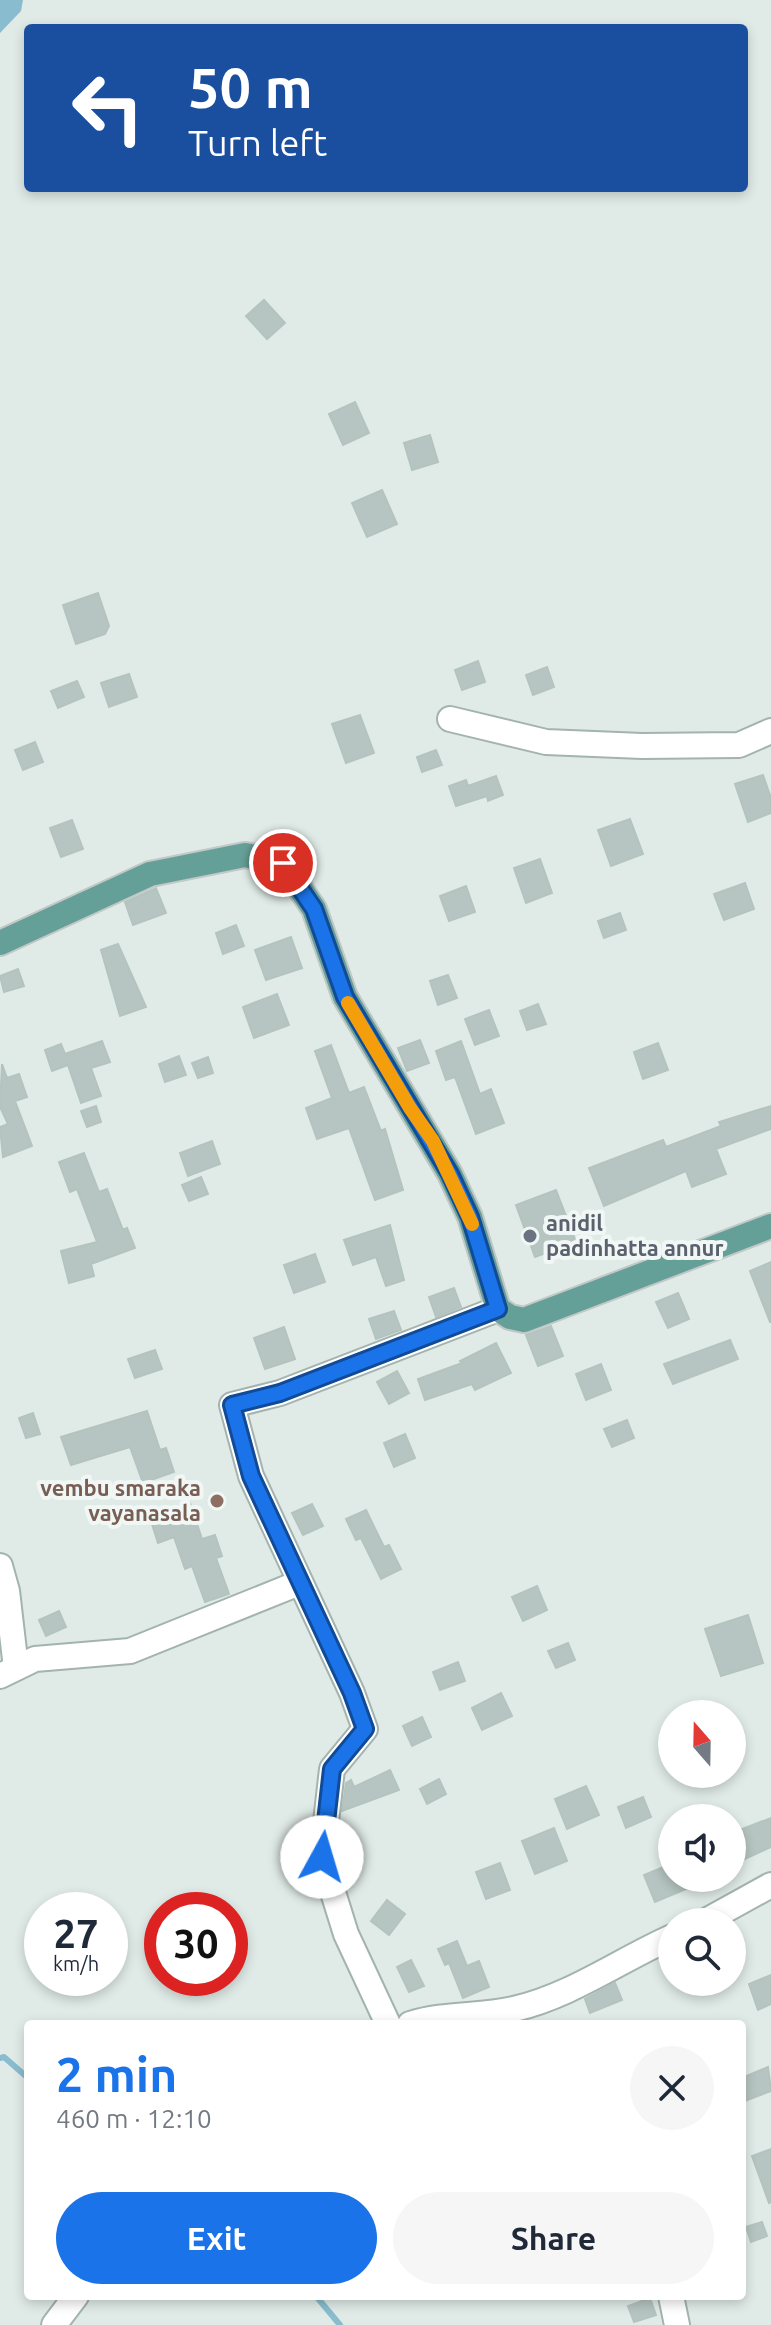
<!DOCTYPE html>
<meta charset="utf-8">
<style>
body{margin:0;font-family:Ubuntu,sans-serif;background:#f6f6f7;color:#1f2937;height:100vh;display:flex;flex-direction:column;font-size:30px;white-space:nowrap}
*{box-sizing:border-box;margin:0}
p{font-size:26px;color:#747a83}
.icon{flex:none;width:44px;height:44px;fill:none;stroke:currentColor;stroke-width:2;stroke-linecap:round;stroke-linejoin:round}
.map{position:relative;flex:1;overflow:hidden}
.drawer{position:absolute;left:24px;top:2020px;width:722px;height:280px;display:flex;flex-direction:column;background:#fff;border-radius:8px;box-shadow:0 4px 12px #0003}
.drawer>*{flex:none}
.top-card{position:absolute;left:24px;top:24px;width:724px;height:168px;border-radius:8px;box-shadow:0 4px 12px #0003;background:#1a4fa0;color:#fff;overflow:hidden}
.needle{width:52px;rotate:340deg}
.controls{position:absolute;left:658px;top:1700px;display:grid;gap:16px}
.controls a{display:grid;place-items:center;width:88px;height:88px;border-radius:50%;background:#fff;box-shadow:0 4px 12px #0003;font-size:40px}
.speed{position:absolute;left:24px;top:1892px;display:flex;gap:16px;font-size:40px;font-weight:700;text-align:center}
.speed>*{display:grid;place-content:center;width:104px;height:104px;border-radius:50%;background:#fff;box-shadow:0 4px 12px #0003;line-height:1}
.speed small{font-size:20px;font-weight:400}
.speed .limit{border:12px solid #d22;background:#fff;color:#111}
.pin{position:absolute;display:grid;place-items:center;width:68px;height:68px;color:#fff;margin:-34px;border:4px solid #fff;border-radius:50%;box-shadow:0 2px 8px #0007}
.me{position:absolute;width:88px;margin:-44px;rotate:6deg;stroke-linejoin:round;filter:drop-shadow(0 0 6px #0008)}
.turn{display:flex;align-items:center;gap:28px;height:168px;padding:0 32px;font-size:36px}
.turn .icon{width:104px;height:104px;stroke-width:2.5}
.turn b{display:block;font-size:56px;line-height:68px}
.round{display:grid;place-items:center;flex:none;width:84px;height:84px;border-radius:42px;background:#f6f6f7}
.overview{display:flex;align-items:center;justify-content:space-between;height:136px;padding:0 32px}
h1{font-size:48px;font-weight:700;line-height:60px;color:#1a73e8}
.cta{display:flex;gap:16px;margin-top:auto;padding:16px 32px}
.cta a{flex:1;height:92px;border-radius:48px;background:#1a73e8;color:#fff;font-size:32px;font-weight:700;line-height:92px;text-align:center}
.cta a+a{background:#f6f6f7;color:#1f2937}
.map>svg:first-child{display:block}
.water{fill:#89bccf}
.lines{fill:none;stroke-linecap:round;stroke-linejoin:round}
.stream{stroke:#89bccf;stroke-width:6}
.building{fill:#b6c5c1;stroke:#b3c4bf;stroke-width:2}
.minor-casing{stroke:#a3b3af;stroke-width:28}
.major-casing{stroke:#c1c8c7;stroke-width:28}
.minor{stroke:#fff;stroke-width:24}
.major{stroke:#65a098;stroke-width:24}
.route-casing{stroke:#114b97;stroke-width:20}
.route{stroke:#1a73e8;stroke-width:14}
.slow{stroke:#f59e0b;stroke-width:14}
.worship-dot{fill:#6b7280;stroke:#f0f7f5;stroke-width:3}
.education-dot{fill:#8d6e63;stroke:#f0f7f5;stroke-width:3}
.labels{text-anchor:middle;stroke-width:8;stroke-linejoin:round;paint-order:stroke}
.worship-label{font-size:22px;font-weight:bold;fill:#5b616d;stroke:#f0f7f5;text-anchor:start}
.education-label{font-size:22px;font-weight:bold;fill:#785e54;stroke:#f0f7f5;text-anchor:end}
</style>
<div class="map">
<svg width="771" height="2325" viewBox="0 0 771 2325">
<rect width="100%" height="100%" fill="#e0ebe7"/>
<path class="water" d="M0 0H23L21 11 0 33Z"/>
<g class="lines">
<path class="stream" d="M0 2058 4 2057 28 2078
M316 2296 340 2325"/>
</g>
<path class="building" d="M264 300 285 323 267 339 246 316Z
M355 402 369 433 343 445 329 414Z
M430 435 438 462 412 470 404 443Z
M382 490 397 524 367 537 352 503Z
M98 593 109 626 105 634 76 644 63 605Z
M478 661 485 682 462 690 455 670Z
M547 667 554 687 533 695 526 675Z
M129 674 137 697 109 707 101 683Z
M77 681 84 697 58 708 51 691Z
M360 715 374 753 346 763 332 724Z
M35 742 43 762 23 770 15 750Z
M436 750 442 765 422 772 417 757Z
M763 775 771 798V813L748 822 735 784Z
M496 776 503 795 488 801 487 796 456 806 449 786 466 780 468 786Z
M630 819 643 854 611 866 598 830Z
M72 820 83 849 61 857 50 828Z
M540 859 552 893 526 903 514 868Z
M745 883 754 909 724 920 714 894Z
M466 886 475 912 449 921 440 896Z
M156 888 166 913 133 925 125 902Z
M620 913 626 930 604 938 598 921Z
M236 925 244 946 223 954 216 933Z
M291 937 302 968 266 980 255 950Z
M118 944 146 1007 120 1016 101 950Z
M18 969 24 986 4 992 0 976Z
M448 975 457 998 438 1005 430 981Z
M277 994 289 1025 254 1038 243 1007Z
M538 1004 546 1024 527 1030 520 1011Z
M489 1010 499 1036 475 1045 465 1019Z
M420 1040 429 1063 407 1071 398 1048Z
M102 1041 110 1062 91 1068 101 1096 81 1103 68 1065 52 1071 45 1050 61 1044 65 1054Z
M461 1041 480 1094 491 1089 504 1123 476 1134 455 1077 446 1080 436 1051Z
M658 1043 668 1070 643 1079 634 1052Z
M331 1045 349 1093 364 1087 381 1131 385 1129 403 1190 375 1200 349 1128 317 1139 306 1108 332 1098 315 1051Z
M179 1056 186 1075 165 1082 159 1064Z
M208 1057 213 1073 198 1078 192 1063Z
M2 1064 7 1078 19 1074 27 1097 15 1101 32 1146 3 1157 0 1127 8 1124 0 1107Z
M96 1106 101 1122 87 1127 81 1111Z
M771 1106V1129L716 1149 726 1174 692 1187 686 1171 604 1206 589 1168 663 1140 666 1147 721 1126 719 1122Z
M212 1141 220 1164 188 1176 180 1153Z
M84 1153 99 1192 107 1189 123 1230 127 1228 135 1248 91 1264 94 1276 69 1283 61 1251 97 1242 77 1189 70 1192 59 1162Z
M201 1177 208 1194 189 1201 182 1185Z
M556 1190 576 1242 535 1257 516 1205Z
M390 1225 404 1280 386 1286 376 1257 353 1265 344 1240Z
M315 1254 325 1282 294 1293 284 1265Z
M771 1262V1322H770L750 1271Z
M454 1288 461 1307 436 1317 429 1297Z
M678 1293 689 1319 668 1328 656 1302Z
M394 1311 401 1330 376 1339 369 1319Z
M551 1326 563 1356 538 1366 526 1335Z
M284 1327 295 1359 265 1369 254 1338Z
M730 1340 738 1359 673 1384 664 1364Z
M496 1343 511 1373 475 1390 472 1384 425 1400 418 1379 462 1363 460 1361Z
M155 1350 162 1369 135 1378 128 1359Z
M601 1364 611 1390 586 1400 576 1374Z
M397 1371 409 1393 389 1404 377 1382Z
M147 1411 160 1450 166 1448 174 1472 143 1483 130 1447 71 1465 61 1437Z
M33 1413 40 1434 26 1438 19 1418Z
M627 1420 634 1438 612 1447 604 1429Z
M405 1434 415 1458 394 1467 384 1443Z
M190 1503 202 1539 215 1535 222 1556 216 1558 229 1594 205 1602 192 1566 185 1569 174 1537 158 1543 150 1518Z
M312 1504 323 1526 303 1535 292 1513Z
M366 1510 384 1547 389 1545 401 1569 381 1579 361 1538 356 1540 346 1519Z
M537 1586 547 1610 523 1621 512 1597Z
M59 1611 66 1627 46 1636 39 1620Z
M748 1615 763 1663 721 1676 705 1629Z
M568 1643 575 1660 556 1668 548 1651Z
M458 1662 465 1681 440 1690 433 1672Z
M501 1693 512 1716 482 1730 472 1708Z
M422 1717 431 1737 412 1746 403 1726Z
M390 1770 399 1790 342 1811 346 1783 351 1780 354 1787Z
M439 1779 446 1794 427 1804 420 1789Z
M586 1786 599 1815 567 1829 555 1799Z
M643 1797 651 1817 626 1828 618 1807Z
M771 1818V1847L732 1865V1833Z
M554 1828 567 1861 535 1874 522 1841Z
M500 1863 510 1890 486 1899 476 1872Z
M666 1866 671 1878H712L655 1902 644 1875Z
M387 1900 405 1914 389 1935 371 1921Z
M457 1941 467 1966 479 1961 489 1987 463 1998 449 1963 445 1965 438 1949Z
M411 1960 424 1986 409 1992 397 1967Z
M771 1975V2004L758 2010 749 1984Z
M615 1983 622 2000 590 2013 585 1999Z
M768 2067 771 2091 742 2102V2078Z
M771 2149V2202L769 2203 752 2156Z
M762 2222 767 2236 751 2242 746 2227Z
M650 2298 656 2315 634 2322 628 2306Z"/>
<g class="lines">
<defs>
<path id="minor" d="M450 719 546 742 642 746 739 745 771 731
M0 1566 7 1591 16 1668
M0 1676 35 1659 130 1651 299 1583
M704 1922 771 1885
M388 2024 346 1934 322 1857 332 1769 365 1729 352 1693 251 1476 232 1405 280 1393 498 1309
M410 2024C445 2013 480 2017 514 2009 571 1996 620 1960 672 1937
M671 2296 677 2325
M54 2325 76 2296"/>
<path id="major" d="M0 943 150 874 245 855 283 863 314 909 345 997 450 1174 470 1217 498 1309 510 1317 524 1320 771 1226"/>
</defs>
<use href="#minor" class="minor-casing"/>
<use href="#major" class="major-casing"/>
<use href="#minor" class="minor"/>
<use href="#major" class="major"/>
</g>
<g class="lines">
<defs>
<path id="route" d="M283 863 314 909 345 997 450 1174 470 1217 498 1309 280 1393 232 1405 251 1476 352 1693 365 1729 332 1769 322 1857"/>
</defs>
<use href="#route" class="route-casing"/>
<use href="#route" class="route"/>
<path class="slow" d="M348 1003 410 1108 433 1141 472 1224"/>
</g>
<circle class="worship-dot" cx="530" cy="1236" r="8"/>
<circle class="education-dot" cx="217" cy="1501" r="8"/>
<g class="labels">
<g class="worship-label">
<text x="546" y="1231">anidil<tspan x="546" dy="25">padinhatta annur</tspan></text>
</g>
<g class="education-label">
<text x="201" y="1496">vembu smaraka<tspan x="201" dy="25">vayanasala</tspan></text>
</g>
</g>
</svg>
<div class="controls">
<a><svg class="needle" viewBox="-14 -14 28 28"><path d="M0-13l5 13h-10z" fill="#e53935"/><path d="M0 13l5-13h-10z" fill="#747a83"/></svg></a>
<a><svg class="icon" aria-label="sound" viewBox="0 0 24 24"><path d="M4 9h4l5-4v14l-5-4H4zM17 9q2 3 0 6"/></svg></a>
<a><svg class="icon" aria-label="search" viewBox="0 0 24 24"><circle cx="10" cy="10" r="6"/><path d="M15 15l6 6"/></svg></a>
</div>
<div class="speed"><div>27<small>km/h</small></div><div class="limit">30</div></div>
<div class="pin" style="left:283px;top:863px;background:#d93025"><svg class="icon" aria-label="arrive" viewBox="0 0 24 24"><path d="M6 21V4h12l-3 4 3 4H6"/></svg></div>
<svg class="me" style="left:322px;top:1857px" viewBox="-20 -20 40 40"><circle r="19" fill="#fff"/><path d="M0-13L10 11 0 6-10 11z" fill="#1a73e8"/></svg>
<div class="top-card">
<div class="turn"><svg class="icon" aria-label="left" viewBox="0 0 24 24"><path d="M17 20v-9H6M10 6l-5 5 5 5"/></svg><div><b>50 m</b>Turn left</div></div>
</div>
<section class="drawer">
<div class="overview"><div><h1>2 min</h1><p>460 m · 12:10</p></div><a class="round"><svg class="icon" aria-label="close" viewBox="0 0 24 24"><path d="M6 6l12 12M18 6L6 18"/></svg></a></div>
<div class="cta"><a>Exit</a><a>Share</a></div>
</section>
</div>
